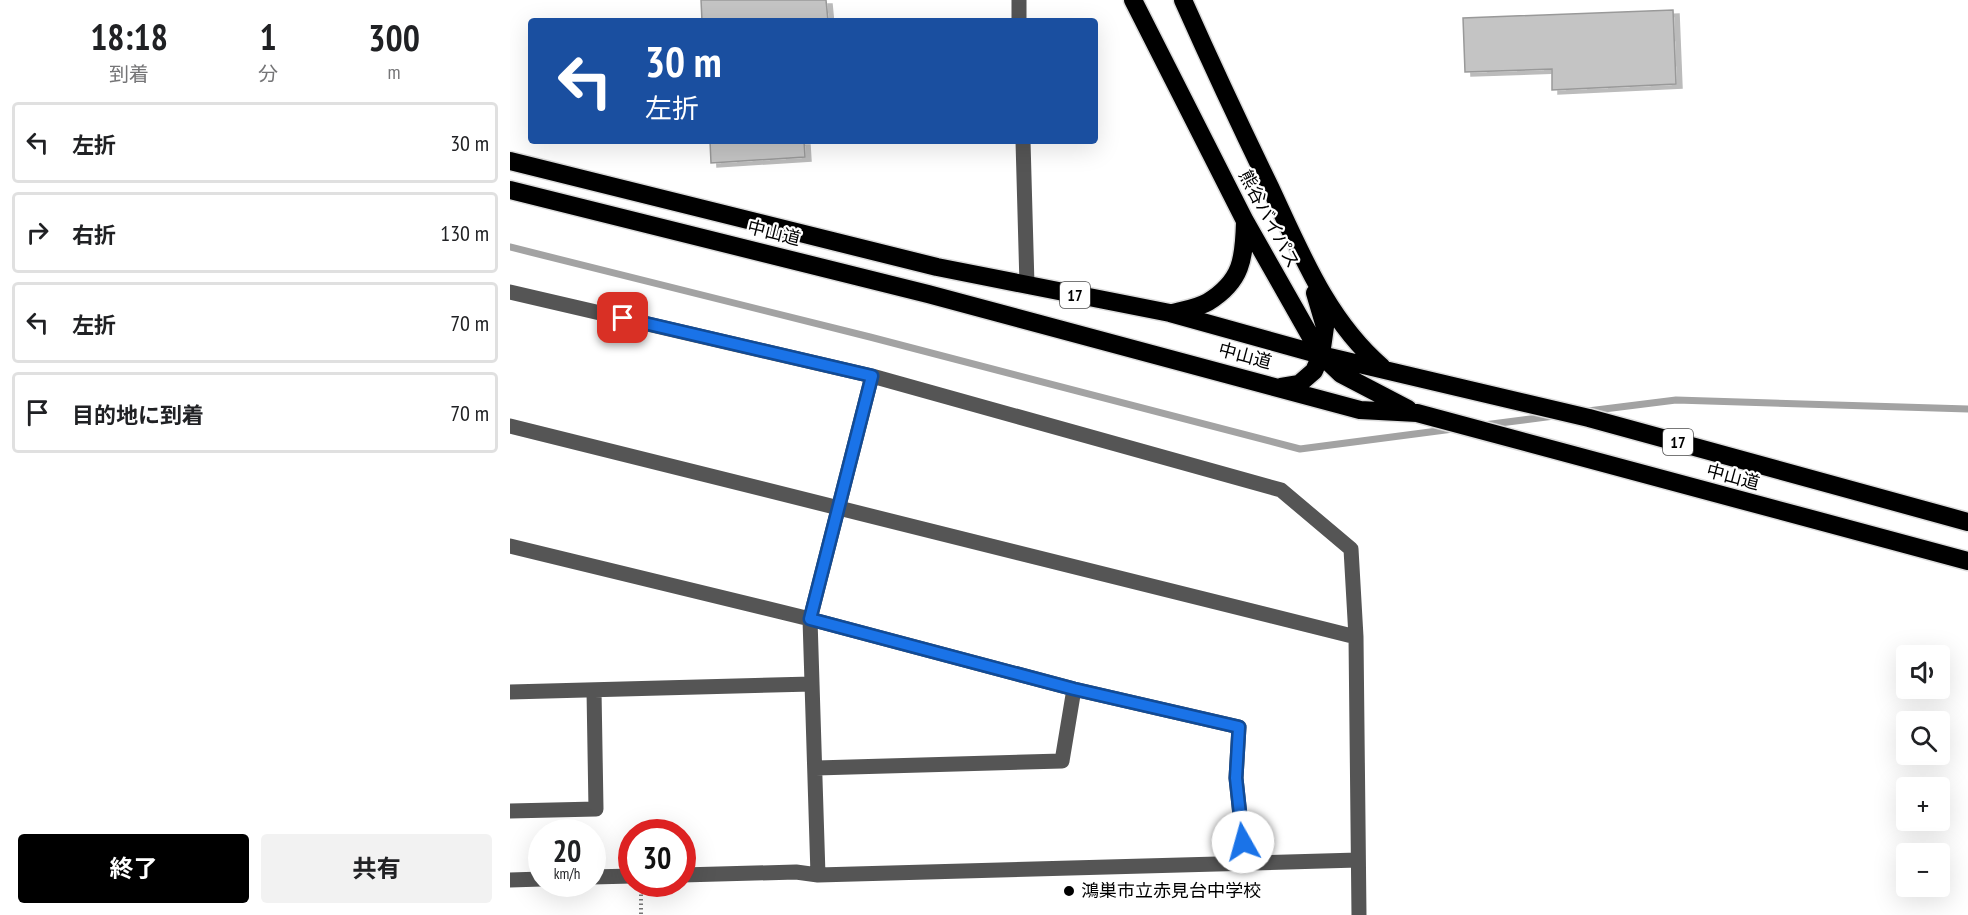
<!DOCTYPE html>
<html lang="ja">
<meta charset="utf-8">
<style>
body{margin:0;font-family:"PT Sans Narrow","Noto Sans JP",sans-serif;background:#f2f2f2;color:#202124;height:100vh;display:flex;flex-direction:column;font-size:22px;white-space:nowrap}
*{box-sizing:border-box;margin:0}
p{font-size:20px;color:#757577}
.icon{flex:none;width:33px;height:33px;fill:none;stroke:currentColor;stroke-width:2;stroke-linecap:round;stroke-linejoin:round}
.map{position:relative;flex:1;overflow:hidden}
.drawer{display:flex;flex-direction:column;background:#fff;width:510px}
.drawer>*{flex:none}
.banner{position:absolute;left:18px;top:18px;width:570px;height:126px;border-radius:6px;box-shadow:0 6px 24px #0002;background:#1a4fa0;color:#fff;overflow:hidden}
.buttons{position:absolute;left:1386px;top:645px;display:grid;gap:12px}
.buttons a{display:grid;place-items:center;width:54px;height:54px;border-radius:6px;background:#fff;box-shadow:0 6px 24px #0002;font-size:30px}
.speed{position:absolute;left:18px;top:819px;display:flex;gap:12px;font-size:30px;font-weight:700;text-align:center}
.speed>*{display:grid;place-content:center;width:78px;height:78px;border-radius:50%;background:#fff;box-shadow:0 6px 24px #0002;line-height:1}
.speed small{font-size:15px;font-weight:400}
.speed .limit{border:9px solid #d22;background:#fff;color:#111}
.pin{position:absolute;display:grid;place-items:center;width:51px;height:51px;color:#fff;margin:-26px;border-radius:12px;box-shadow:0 3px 9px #0006}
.me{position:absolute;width:66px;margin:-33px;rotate:353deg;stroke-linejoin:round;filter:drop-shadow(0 0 4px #0008)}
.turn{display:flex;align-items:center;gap:21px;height:126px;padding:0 18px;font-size:27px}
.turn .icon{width:78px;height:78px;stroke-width:2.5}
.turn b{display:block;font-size:42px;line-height:51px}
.eta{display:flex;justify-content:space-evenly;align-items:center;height:102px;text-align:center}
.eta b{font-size:36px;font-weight:700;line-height:42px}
.primary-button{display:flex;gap:12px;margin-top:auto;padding:12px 18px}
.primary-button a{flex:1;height:69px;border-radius:6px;background:#000;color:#fff;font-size:24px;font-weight:700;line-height:69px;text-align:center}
.primary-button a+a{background:#f2f2f2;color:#202124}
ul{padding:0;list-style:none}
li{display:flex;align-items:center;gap:18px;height:81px;margin:0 12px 9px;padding:0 6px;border:3px solid #e0e0e0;border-radius:6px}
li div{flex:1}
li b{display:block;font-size:22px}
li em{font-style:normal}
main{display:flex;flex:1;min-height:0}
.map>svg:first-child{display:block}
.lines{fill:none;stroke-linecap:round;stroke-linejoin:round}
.stream{stroke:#a3a3a3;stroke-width:7}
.building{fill:#c4c4c4;stroke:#999;stroke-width:1.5;filter:url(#shadow)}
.highway-casing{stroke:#dbdbdb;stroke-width:21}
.path{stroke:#777;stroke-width:4;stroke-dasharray:1.5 3;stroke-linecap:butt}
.minor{stroke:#555;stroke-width:15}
.highway{stroke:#000;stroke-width:18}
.route-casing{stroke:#114b97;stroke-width:15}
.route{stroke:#1a73e8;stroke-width:10}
.poi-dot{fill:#000;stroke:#fff;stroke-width:2}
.labels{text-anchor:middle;stroke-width:4.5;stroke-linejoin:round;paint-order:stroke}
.shield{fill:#fff;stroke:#4c4c4c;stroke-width:1.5}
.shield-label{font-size:16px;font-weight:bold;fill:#000}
.street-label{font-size:18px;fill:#000;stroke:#fff}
.poi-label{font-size:18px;fill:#000;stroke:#fff;text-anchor:start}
</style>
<main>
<section class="drawer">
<div class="eta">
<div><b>18:18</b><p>到着</p></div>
<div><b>1</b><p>分</p></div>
<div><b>300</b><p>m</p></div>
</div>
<ul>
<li><svg class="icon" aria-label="left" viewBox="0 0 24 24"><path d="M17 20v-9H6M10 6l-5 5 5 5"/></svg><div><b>左折</b></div><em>30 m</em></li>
<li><svg class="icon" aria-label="right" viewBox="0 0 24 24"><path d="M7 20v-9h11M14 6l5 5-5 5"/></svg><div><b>右折</b></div><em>130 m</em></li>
<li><svg class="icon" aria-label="left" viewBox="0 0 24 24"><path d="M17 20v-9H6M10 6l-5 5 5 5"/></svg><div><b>左折</b></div><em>70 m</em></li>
<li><svg class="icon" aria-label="arrive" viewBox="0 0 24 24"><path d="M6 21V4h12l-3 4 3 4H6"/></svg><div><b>目的地に到着</b></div><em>70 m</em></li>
</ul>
<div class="primary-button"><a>終了</a><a>共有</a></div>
</section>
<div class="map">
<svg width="1458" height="915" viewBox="0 0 1458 915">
<defs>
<filter id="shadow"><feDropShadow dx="6" dy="4" stdDeviation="0" flood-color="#0004"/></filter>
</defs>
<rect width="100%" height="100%" fill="#fff"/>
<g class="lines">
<path class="stream" d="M0 247 360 337 790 449 943 429
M1078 411 1166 400 1458 409
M974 425 1044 416"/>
</g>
<path class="building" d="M191 0H316L318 21H192Z
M191 0H316L318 21H192Z
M1163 10 1166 84 1042 90V69L955 72 953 18Z
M200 141H294L295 157 201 163Z
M200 141H294L295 157 201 163Z"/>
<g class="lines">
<defs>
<path id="highway" d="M623 0 735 221 811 355 831 374 898 409
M673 0C701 63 730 125 760 187 790 251 817 320 872 367
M0 161 427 267 660 313 811 355 1079 418 1458 522
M0 190 418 294 850 410 907 413 1458 561
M662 313C673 310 688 308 698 302 732 281 734 259 735 222
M771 387 789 384 804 371 811 355 815 327 805 293"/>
</defs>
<use href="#highway" class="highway-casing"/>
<path class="path" d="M131 890V915"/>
<path class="minor" d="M509 0V21
M513 141 517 285
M0 292 362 376 771 490 841 549 846 637 849 915
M0 426 846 637
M0 546 300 619 564 689 729 727 726 778 735 863
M0 692 302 684
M306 768 552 761 564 689
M0 811 86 809 84 690
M172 875 286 872 308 875 848 860
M308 875 300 619 362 376
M82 877 122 876
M0 880 32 879"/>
<use href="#highway" class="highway"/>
</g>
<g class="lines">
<defs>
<path id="route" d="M113 318 362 376 300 619 564 689 729 727 726 778 733 842"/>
</defs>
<use href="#route" class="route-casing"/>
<use href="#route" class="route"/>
</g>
<circle class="poi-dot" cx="559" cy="891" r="6"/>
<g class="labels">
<g class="shield">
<rect x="550" y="282" width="30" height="26" rx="4.5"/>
<rect x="1153" y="429" width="30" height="26" rx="4.5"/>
</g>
<g class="shield-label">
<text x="565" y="301">17</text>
<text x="1168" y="448">17</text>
</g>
<g class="street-label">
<text transform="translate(759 219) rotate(62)" y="6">熊谷バイパス</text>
<text transform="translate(264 233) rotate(14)" y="6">中山道</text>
<text transform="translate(735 356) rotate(15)" y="6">中山道</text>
<text transform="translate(1223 477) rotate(15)" y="6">中山道</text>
</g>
<g class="poi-label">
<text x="571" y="897">鴻巣市立赤見台中学校</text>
</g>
</g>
</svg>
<div class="buttons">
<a><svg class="icon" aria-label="sound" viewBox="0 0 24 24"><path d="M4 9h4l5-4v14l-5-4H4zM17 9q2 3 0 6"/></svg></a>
<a><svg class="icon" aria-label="search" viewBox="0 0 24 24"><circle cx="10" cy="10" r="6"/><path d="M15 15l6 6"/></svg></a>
<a>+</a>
<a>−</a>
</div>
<div class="speed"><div>20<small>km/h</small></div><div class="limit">30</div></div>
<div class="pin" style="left:113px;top:318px;background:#d93025"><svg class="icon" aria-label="arrive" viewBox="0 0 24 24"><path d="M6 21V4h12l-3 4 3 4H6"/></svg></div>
<svg class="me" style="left:733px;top:842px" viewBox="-20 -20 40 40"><circle r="19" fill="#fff"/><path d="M0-13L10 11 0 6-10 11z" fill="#1a73e8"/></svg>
<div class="banner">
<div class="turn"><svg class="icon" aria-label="left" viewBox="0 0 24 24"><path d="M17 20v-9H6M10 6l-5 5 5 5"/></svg><div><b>30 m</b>左折</div></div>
</div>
</div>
</main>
